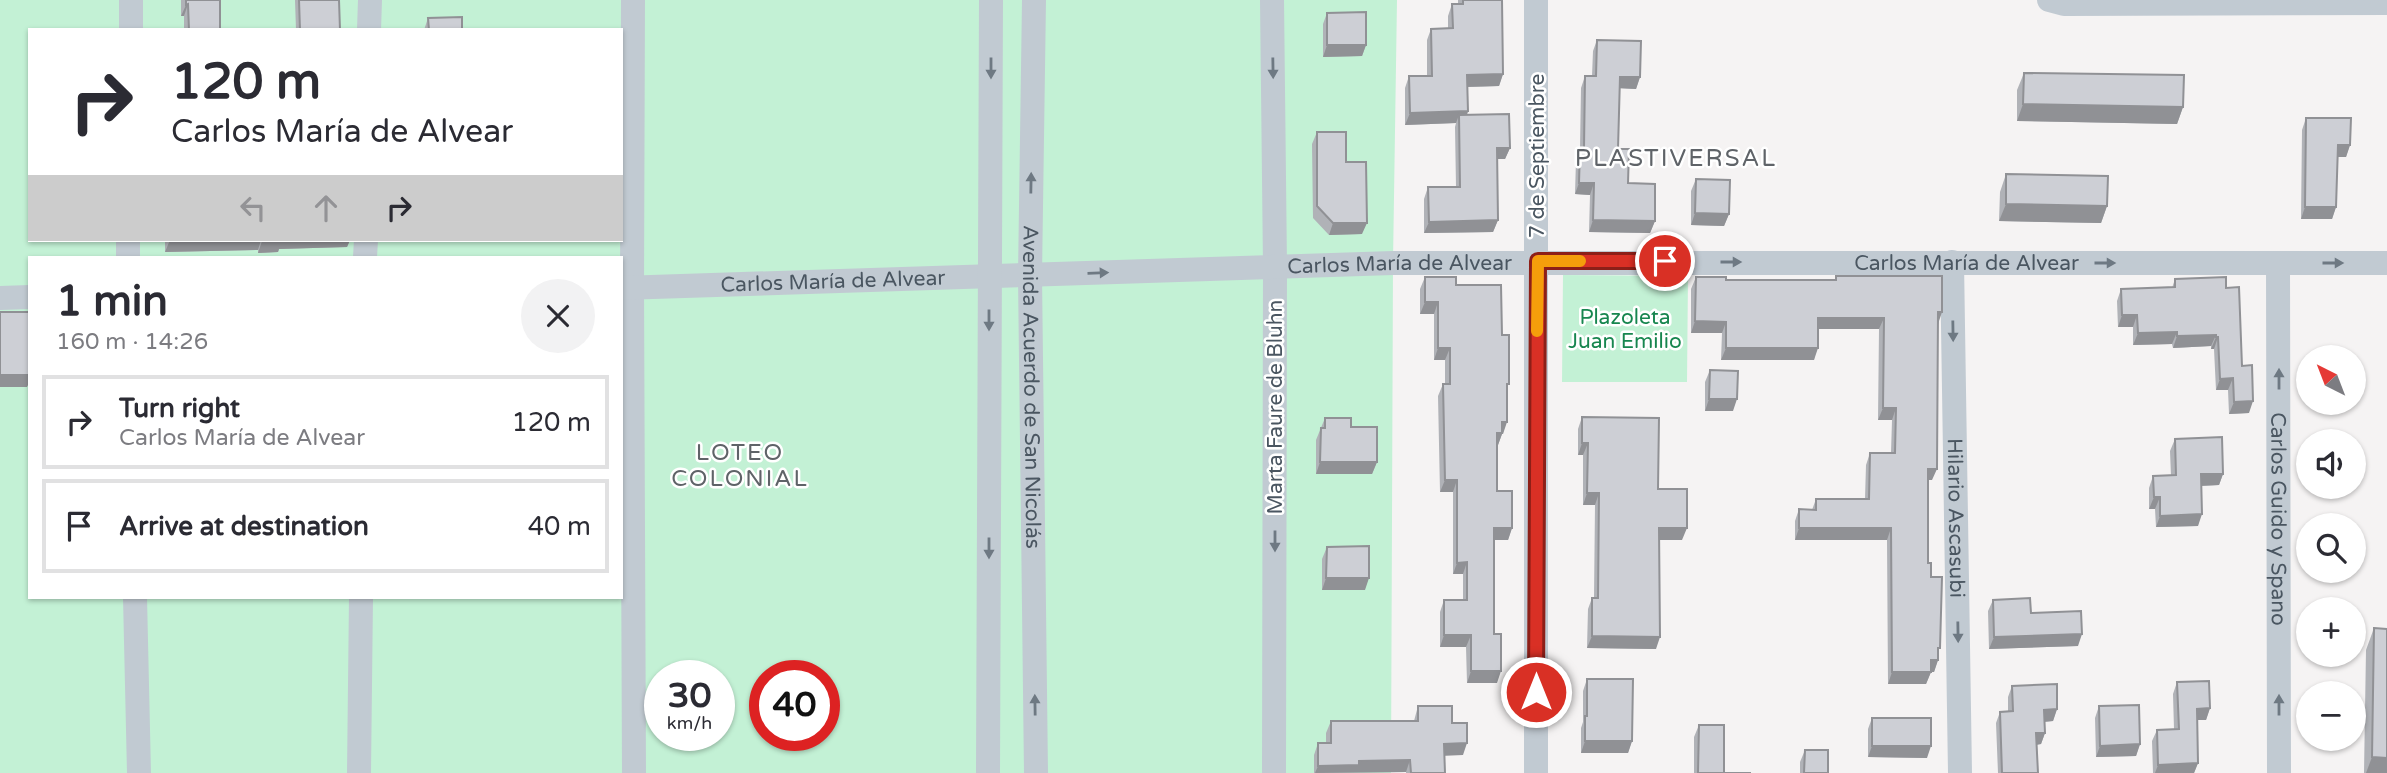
<!DOCTYPE html>
<meta charset="utf-8">
<style>
body{margin:0;font-family:"Varela Round",sans-serif;background:#f2f2f3;color:#2b2b33;height:100vh;display:flex;flex-direction:column;font-size:26px;white-space:nowrap}
*{box-sizing:border-box;margin:0}
p{font-size:23px;color:#7c7c81}
.icon{flex:none;width:38px;height:38px;fill:none;stroke:currentColor;stroke-width:2;stroke-linecap:round;stroke-linejoin:round}
.map{position:relative;flex:1;overflow:hidden}
.details{position:absolute;left:28px;top:256px;width:595px;height:343px;display:flex;flex-direction:column;background:#fff;border-radius:0px;box-shadow:0 2px 5px #0004}
.details>*{flex:none}
.top-card{position:absolute;left:28px;top:28px;width:595px;height:214px;border-radius:0px;box-shadow:0 2px 5px #0004;background:#fff;color:#2b2b33;overflow:hidden}
.needle{width:46px;rotate:318deg}
.controls{position:absolute;left:2296px;top:345px;display:grid;gap:14px}
.controls a{display:grid;place-items:center;width:70px;height:70px;border-radius:50%;background:#fff;box-shadow:0 2px 5px #0004;font-size:35px}
.speed{position:absolute;left:644px;top:660px;display:flex;gap:14px;font-size:35px;font-weight:700;text-align:center}
.speed>*{display:grid;place-content:center;width:91px;height:91px;border-radius:50%;background:#fff;box-shadow:0 2px 5px #0004;line-height:1}
.speed small{font-size:18px;font-weight:400}
.speed .limit{border:10px solid #d22;background:#fff;color:#111}
.pin{position:absolute;display:grid;place-items:center;width:60px;height:60px;color:#fff;margin:-30px;border:4px solid #fff;border-radius:50%;box-shadow:0 2px 7px #0007}
.me{position:absolute;width:77px;margin:-38px;rotate:0deg;stroke-linejoin:round;filter:drop-shadow(0 0 5px #0008)}
.turn{display:flex;align-items:center;gap:24px;height:147px;padding:0 28px;font-size:32px}
.turn .icon{width:91px;height:91px;stroke-width:2.5}
.turn b{display:block;font-size:49px;line-height:60px}
.lanes{display:flex;align-items:center;height:66px;padding:0 28px;background:#0003;justify-content:center;gap:35px;direction:ltr}
.lanes .off{opacity:.35}
.round{display:grid;place-items:center;flex:none;width:74px;height:74px;border-radius:37px;background:#f2f2f3}
.head{display:flex;align-items:center;justify-content:space-between;height:119px;padding:0 28px}
h1{font-size:42px;font-weight:800;line-height:52px}
ul{padding:0;list-style:none}
li{display:flex;align-items:center;gap:21px;height:94px;margin:0 14px 10px;padding:0 14px;border:4px solid #e1e1e2;border-radius:0px}
li div{flex:1}
li b{display:block;font-size:26px}
li em{font-style:normal}
.map>svg:first-child{display:block}
.green{fill:#c3f1d5;fill-rule:evenodd}
.lines{fill:none;stroke-linecap:round;stroke-linejoin:round}
.minor{stroke:#c1cad2;stroke-width:24}
.wall{fill:#b0b2b7}
.shaded-wall{fill:#909195}
.building{fill:#cdcfd5;stroke:#909195;stroke-width:2}
.oneway{fill:#6e7983}
.route-casing{stroke:#8d1f18;stroke-width:18}
.route{stroke:#d93025;stroke-width:12}
.slow{stroke:#f59e0b;stroke-width:12}
.labels{text-anchor:middle;stroke-width:5;stroke-linejoin:round;paint-order:stroke}
.street-label{font-size:21px;fill:#4a5661;stroke:#fff}
.park-label{font-size:21px;fill:#17864f;stroke:#fff}
.neighbourhood-label{font-size:23px;letter-spacing:2px;fill:#5f6368;stroke:#fff}
.quarter-label{font-size:24px;letter-spacing:2px;fill:#5f6368;stroke:#fff}
</style>
<div class="map">
<svg width="2387" height="773" viewBox="0 0 2387 773">
<rect width="100%" height="100%" fill="#f5f3f3"/>
<path class="green" d="M0 0H1397L1393 263 1391 773H0ZM30 30H621V240H30ZM30 257H621V597H30ZM660 676H719V735H660ZM765 676H824V735H765Z
M1563 275 1688 276 1687 382H1562Z"/>
<g class="lines">
<g class="minor">
<path d="M633 0 632 288 634 773"/>
<path id="s1" d="M1034 0 1030 276 1036 773"/>
<path d="M1272 0 1275 266 1274 773"/>
<path d="M1536 0V773"/>
<path d="M2049 0 2064 4 2387 3"/>
<path d="M131 30V0"/>
<path d="M369 30 370 0"/>
<path d="M128 257V240"/>
<path d="M365 257 366 240"/>
<path id="s2" d="M1952 262 1960 773"/>
<path id="s3" d="M2278 263 2279 773"/>
<path id="s4" d="M621 288 1393 263H2387"/>
<path d="M0 298 30 297"/>
<path d="M135 597 139 773"/>
<path d="M359 773 361 597"/>
<path d="M988 773 991 0"/>
</g>
</g>
<path class="wall" d="M181 0H220V30H184V16H181Z
M295 0H339L340 30H296Z
M1458 0H1502L1503 74 1499 86 1468 87V111L1467 115 1510 148 1505 159H1497L1498 220 1493 232 1424 233V199L1428 187H1456L1455 127 1456 123 1405 125V88L1409 76H1427V40L1431 29 1448 28V16L1452 4H1458Z
M1327 13 1366 45 1362 56 1323 57V24Z
M428 18 462 30H424Z
M1597 40 1640 77 1636 89 1619 88 1618 149 1628 183 1655 221 1650 233 1589 232 1590 195 1575 194 1576 160 1580 149 1581 88 1585 76H1592L1593 51Z
M2024 73 2183 107 2177 124 2017 121V90Z
M2306 118 2350 145 2346 157H2337L2336 207 2332 219H2301L2302 130Z
M1317 132 1346 162 1362 234 1329 235 1313 218 1312 144Z
M2006 174 2107 206 2101 223 1999 221 2000 192Z
M1696 179 1729 214 1724 226 1691 225V191Z
M165 240H350L347 247 279 249 278 252 258 253V250L165 252Z
M1836 276 1938 324 1932 480H1928V563L1931 577 1938 660 1934 672H1931L1926 684H1888L1887 540H1795V521L1799 509 1812 510 1816 499H1865L1866 465 1870 453H1891L1892 420H1878L1879 329H1818L1814 360H1721L1722 333H1691V289L1696 277 1726 280H1835Z
M1425 277 1456 285 1502 335 1507 391 1503 434H1502L1498 445H1497V491L1512 528 1508 540H1494V634L1497 683H1467L1466 647H1440V612L1444 600H1463V574H1453V492H1440L1438 396 1443 384H1445V360H1434V314H1420V289Z
M2175 279 2226 288 2242 366 2249 413 2229 414 2228 390H2216L2214 349H2211V346L2173 348 2172 344 2133 345V327H2118L2117 301 2121 289 2172 288Z
M1710 370 1733 411H1705V382Z
M1582 417 1658 489 1682 540H1659L1656 649 1587 648 1588 609 1592 598H1594L1595 505H1583V455H1578V429Z
M1325 418 1351 427 1377 462 1372 474H1316V440Z
M2175 439 2223 474 2219 485 2201 486 2198 526 2156 527 2155 509H2149V488L2153 476H2171L2170 451Z
M1327 547 1365 590H1322V559Z
M1993 600 2031 613 2078 646 1989 649 1988 611Z
M2374 628 2387 773H2364L2366 650Z
M1587 679 1632 741 1628 753H1581V728L1583 722V691Z
M2177 682 2210 708 2206 720H2197L2198 763 2194 773H2153L2152 741 2157 730 2174 729 2173 694Z
M2012 686 2057 709 2053 721 2045 722V733L2041 744 2037 745 2038 773H1998L1996 723 2000 712 2008 711V697Z
M1418 706 1452 723 1463 755H1445V773H1406V772L1314 773V755L1318 743H1326V733L1331 721H1414Z
M2099 706 2140 744 2136 756 2096 757 2095 718Z
M1872 718 1927 758 1868 757V729Z
M1699 725 1724 773H1751H1694V737Z
M1805 750 1828 773H1800V762Z"/>
<path class="shaded-wall" d="M188 4 184 16H181L186 5Z
M1327 45H1366L1362 56 1323 57Z
M1503 74 1499 86 1463 87 1467 75Z
M1620 77H1640L1636 89 1615 88Z
M2023 104 2183 107 2177 124 2017 121Z
M1468 111 1464 123 1459 115 1456 123 1405 125 1410 113Z
M2338 145H2350L2346 157H2333Z
M1497 148H1510L1505 159H1492Z
M1579 183H1594L1590 195 1575 194Z
M2006 204 2107 206 2101 223 1999 221Z
M2305 207H2336L2332 219H2301Z
M1695 213 1729 214 1724 226 1691 225Z
M1498 220 1493 232 1424 233 1429 222Z
M1593 220 1655 221 1650 233 1589 232Z
M1333 223H1367L1362 234 1329 235Z
M170 240H261L258 250 165 252Z
M281 240H350L347 247 279 249 278 252 258 253 262 241Z
M1425 302H1438L1434 314H1420Z
M1938 312H1942L1938 324Z
M2122 315H2137L2133 327H2118Z
M1818 318H1884L1879 329H1814Z
M1695 321 1726 322 1722 333H1691Z
M2177 332 2172 344 2133 345 2138 333Z
M2216 335 2211 346 2173 348 2177 336Z
M2216 337H2218L2214 349H2211Z
M1438 348H1450L1445 360H1434Z
M1726 348H1818L1814 360H1721Z
M0 375H30V381L27 387H0Z
M2233 378 2228 390H2216L2220 379Z
M1709 399H1737L1733 411H1705Z
M2253 401 2249 413 2229 414 2234 402Z
M1883 408H1896L1892 420H1878Z
M1502 422H1507L1503 434H1502L1498 445H1492Z
M1582 443H1588L1583 455H1578Z
M1320 462H1377L1372 474H1316Z
M1928 469H1937L1932 480H1923Z
M2201 474H2223L2219 485 2197 486Z
M1445 480H1457L1453 492H1440Z
M1587 493H1599L1595 505H1583Z
M2154 497H2160L2155 509H2149Z
M2202 514 2198 526 2156 527 2160 516Z
M1494 528H1512L1508 540H1490Z
M1659 528H1687L1682 540H1654Z
M1799 528H1891L1887 540H1795Z
M1467 562 1463 574H1453L1457 563Z
M1326 578H1369L1365 590H1322Z
M2082 634 2078 646 1989 649 1994 637Z
M1444 635H1471L1466 647H1440Z
M1592 636 1660 637 1656 649 1587 648Z
M1931 660H1938L1934 672H1931L1926 684H1888L1892 672Z
M1471 671H1501L1497 683H1467Z
M2210 708 2206 720H2192L2197 709Z
M2057 709 2053 721 2040 722 2044 710Z
M2036 733H2045L2041 744 2032 745Z
M1585 741H1632L1628 753H1581Z
M1467 743 1463 755 1440 756 1444 744Z
M2140 744 2136 756 2096 757 2100 746Z
M1872 746H1931L1927 758 1868 757Z
M2372 757 2387 758V773H2366Z
M1410 760 1406 772 1315 773 1318 766 1359 761Z
M2198 763 2194 773H2155L2158 765Z"/>
<path class="building" d="M186 0H220V30H189L188 4 186 5Z
M299 0H339L340 30H300Z
M1463 0H1502L1503 74 1467 75 1468 111 1410 113 1409 76H1432L1431 29 1453 28 1452 4H1463Z
M1366 12V45H1327V13Z
M462 17V30H429L428 18Z
M1597 40 1641 41 1640 77H1620L1618 149H1629L1628 183 1655 184V221L1593 220 1594 183H1579L1580 148H1584L1585 76H1596Z
M2024 73 2184 75 2183 107 2023 104Z
M1509 114 1510 148H1497L1498 220 1429 222 1428 187H1460L1459 115Z
M2306 118H2351L2350 145H2338L2336 207H2305Z
M1317 132H1346V162H1366L1367 223H1333L1317 206Z
M2006 174 2108 176 2107 206 2006 204Z
M1696 179 1730 180 1729 214 1695 213Z
M1836 276H1942V312H1938L1937 469H1928V563H1931V577H1942L1940 648H1938V660H1931V672H1892L1891 528H1799V509L1816 510V499H1869L1870 453H1895L1896 408H1883L1884 318H1818V348H1726V322L1695 321 1696 277H1726V280H1836Z
M1425 277H1456V285H1501L1502 335H1509V384H1507V422H1502V433H1497V491H1512V528H1494V634H1501V671H1471V635H1444V600H1467V562L1457 563V480H1445L1443 384H1450V348H1438V302H1425Z
M2226 277V288L2239 287 2242 366 2252 365 2253 401 2234 402 2233 378 2220 379 2218 337H2216V335L2177 336V332L2138 333 2137 315H2122L2121 289 2175 287V279Z
M0 312H30V375H0Z
M1710 370 1738 371 1737 399H1709Z
M1582 417 1659 418 1658 489H1687V528H1659L1660 637 1592 636V598H1598L1599 493H1587L1588 443H1582Z
M1325 418H1351V427H1377V462H1320L1321 428H1325Z
M2222 437 2223 474H2201L2202 514 2160 516V497H2154L2153 476 2176 475 2175 439Z
M1369 546V578H1326L1327 547Z
M2030 598 2031 613 2081 611 2082 634 1994 637 1993 600Z
M2374 628 2387 629V758L2372 757Z
M1587 679H1633L1632 741H1585V716H1587Z
M2209 681 2210 708 2197 709 2198 763 2158 765 2157 730 2179 729 2177 682Z
M2057 684V709L2044 710 2045 733H2036L2038 773H2002L2000 712 2013 711 2012 686Z
M2139 705 2140 744 2100 746 2099 706Z
M1418 706H1452V723H1467V743L1444 744 1445 773H1411L1410 760 1359 761V765L1318 766V743H1331V721H1418Z
M1872 718H1931V746H1872Z
M1699 725H1724V773H1751H1698Z
M1805 750H1828V773H1804Z"/>
<defs><path id="oneway-solid" d="M-6-.8H1V-3.2L6.5 0L1 3.2V.8H-6Z" transform="scale(1.75)"/></defs>
<g class="oneway">
<use href="#oneway-solid" transform="translate(991 68) rotate(90)"/>
<use href="#oneway-solid" transform="translate(1273 68) rotate(89)"/>
<use href="#oneway-solid" transform="translate(1031 183) rotate(-89)"/>
<use href="#oneway-solid" transform="translate(1731 262)"/>
<use href="#oneway-solid" transform="translate(2105 263)"/>
<use href="#oneway-solid" transform="translate(2333 263)"/>
<use href="#oneway-solid" transform="translate(1098 273) rotate(-2)"/>
<use href="#oneway-solid" transform="translate(989 320) rotate(90)"/>
<use href="#oneway-solid" transform="translate(1953 331) rotate(89)"/>
<use href="#oneway-solid" transform="translate(2279 379) rotate(-90)"/>
<use href="#oneway-solid" transform="translate(1275 541) rotate(90)"/>
<use href="#oneway-solid" transform="translate(989 548) rotate(90)"/>
<use href="#oneway-solid" transform="translate(1958 632) rotate(89)"/>
<use href="#oneway-solid" transform="translate(1035 705) rotate(-91)"/>
<use href="#oneway-solid" transform="translate(2279 705) rotate(-90)"/>
</g>
<g class="lines">
<defs>
<path id="route" d="M1536 692 1538 261H1665"/>
</defs>
<use href="#route" class="route-casing"/>
<use href="#route" class="route"/>
<path class="slow" d="M1537 331 1538 261H1580"/>
</g>
<g class="labels">
<g class="street-label">
<text transform="translate(1537 156) rotate(-90)" y="7">7 de Septiembre</text>
<text dy="7" stroke="none"><textPath href="#s4" startOffset="1346">Carlos María de Alvear</textPath></text>
<text dy="7" stroke="none"><textPath href="#s4" startOffset="779">Carlos María de Alvear</textPath></text>
<text dy="7" stroke="none"><textPath href="#s4" startOffset="212">Carlos María de Alvear</textPath></text>
<text dy="7" stroke="none"><textPath href="#s1" startOffset="387">Avenida Acuerdo de San Nicolás</textPath></text>
<text transform="translate(1275 407) rotate(-90)" y="7">Marta Faure de Bluhn</text>
<text dy="7" stroke="none"><textPath href="#s2" startOffset="256">Hilario Ascasubi</textPath></text>
<text dy="7" stroke="none"><textPath href="#s3" startOffset="256">Carlos Guido y Spano</textPath></text>
</g>
<g class="park-label">
<text x="1625" y="324">Plazoleta<tspan x="1625" dy="24">Juan Emilio</tspan></text>
</g>
<g class="neighbourhood-label">
<text x="740" y="460">LOTEO<tspan x="740" dy="26">COLONIAL</tspan></text>
</g>
<g class="quarter-label">
<text x="1676" y="166">PLASTIVERSAL</text>
</g>
</g>
</svg>
<div class="controls">
<a><svg class="needle" viewBox="-14 -14 28 28"><path d="M0-13l5 13h-10z" fill="#e53935"/><path d="M0 13l5-13h-10z" fill="#7c7c81"/></svg></a>
<a><svg class="icon" aria-label="sound" viewBox="0 0 24 24"><path d="M4 9h4l5-4v14l-5-4H4zM17 9q2 3 0 6"/></svg></a>
<a><svg class="icon" aria-label="search" viewBox="0 0 24 24"><circle cx="10" cy="10" r="6"/><path d="M15 15l6 6"/></svg></a>
<a>+</a>
<a>−</a>
</div>
<div class="speed"><div>30<small>km/h</small></div><div class="limit">40</div></div>
<div class="pin" style="left:1665px;top:261px;background:#d93025"><svg class="icon" aria-label="arrive" viewBox="0 0 24 24"><path d="M6 21V4h12l-3 4 3 4H6"/></svg></div>
<svg class="me" style="left:1536px;top:692px" viewBox="-20 -20 40 40"><circle r="17" fill="#d93025" stroke="#fff" stroke-width="3"/><path d="M0-11L8 9 0 5-8 9z" fill="#fff"/></svg>
<div class="top-card">
<div class="turn"><svg class="icon" aria-label="right" viewBox="0 0 24 24"><path d="M7 20v-9h11M14 6l5 5-5 5"/></svg><div><b>120 m</b>Carlos María de Alvear</div></div>
<div class="lanes"><svg class="icon off" aria-label="left" viewBox="0 0 24 24"><path d="M17 20v-9H6M10 6l-5 5 5 5"/></svg><svg class="icon off" aria-label="ahead" viewBox="0 0 24 24"><path d="M12 20V5M6 11l6-6 6 6"/></svg><svg class="icon" aria-label="right" viewBox="0 0 24 24"><path d="M7 20v-9h11M14 6l5 5-5 5"/></svg></div>
</div>
<section class="details">
<div class="head"><div><h1>1 min</h1><p>160 m · 14:26</p></div><a class="round"><svg class="icon" aria-label="close" viewBox="0 0 24 24"><path d="M6 6l12 12M18 6L6 18"/></svg></a></div>
<ul>
<li><svg class="icon" aria-label="right" viewBox="0 0 24 24"><path d="M7 20v-9h11M14 6l5 5-5 5"/></svg><div><b>Turn right</b><p>Carlos María de Alvear</p></div><em>120 m</em></li>
<li><svg class="icon" aria-label="arrive" viewBox="0 0 24 24"><path d="M6 21V4h12l-3 4 3 4H6"/></svg><div><b>Arrive at destination</b></div><em>40 m</em></li>
</ul>
</section>
</div>
